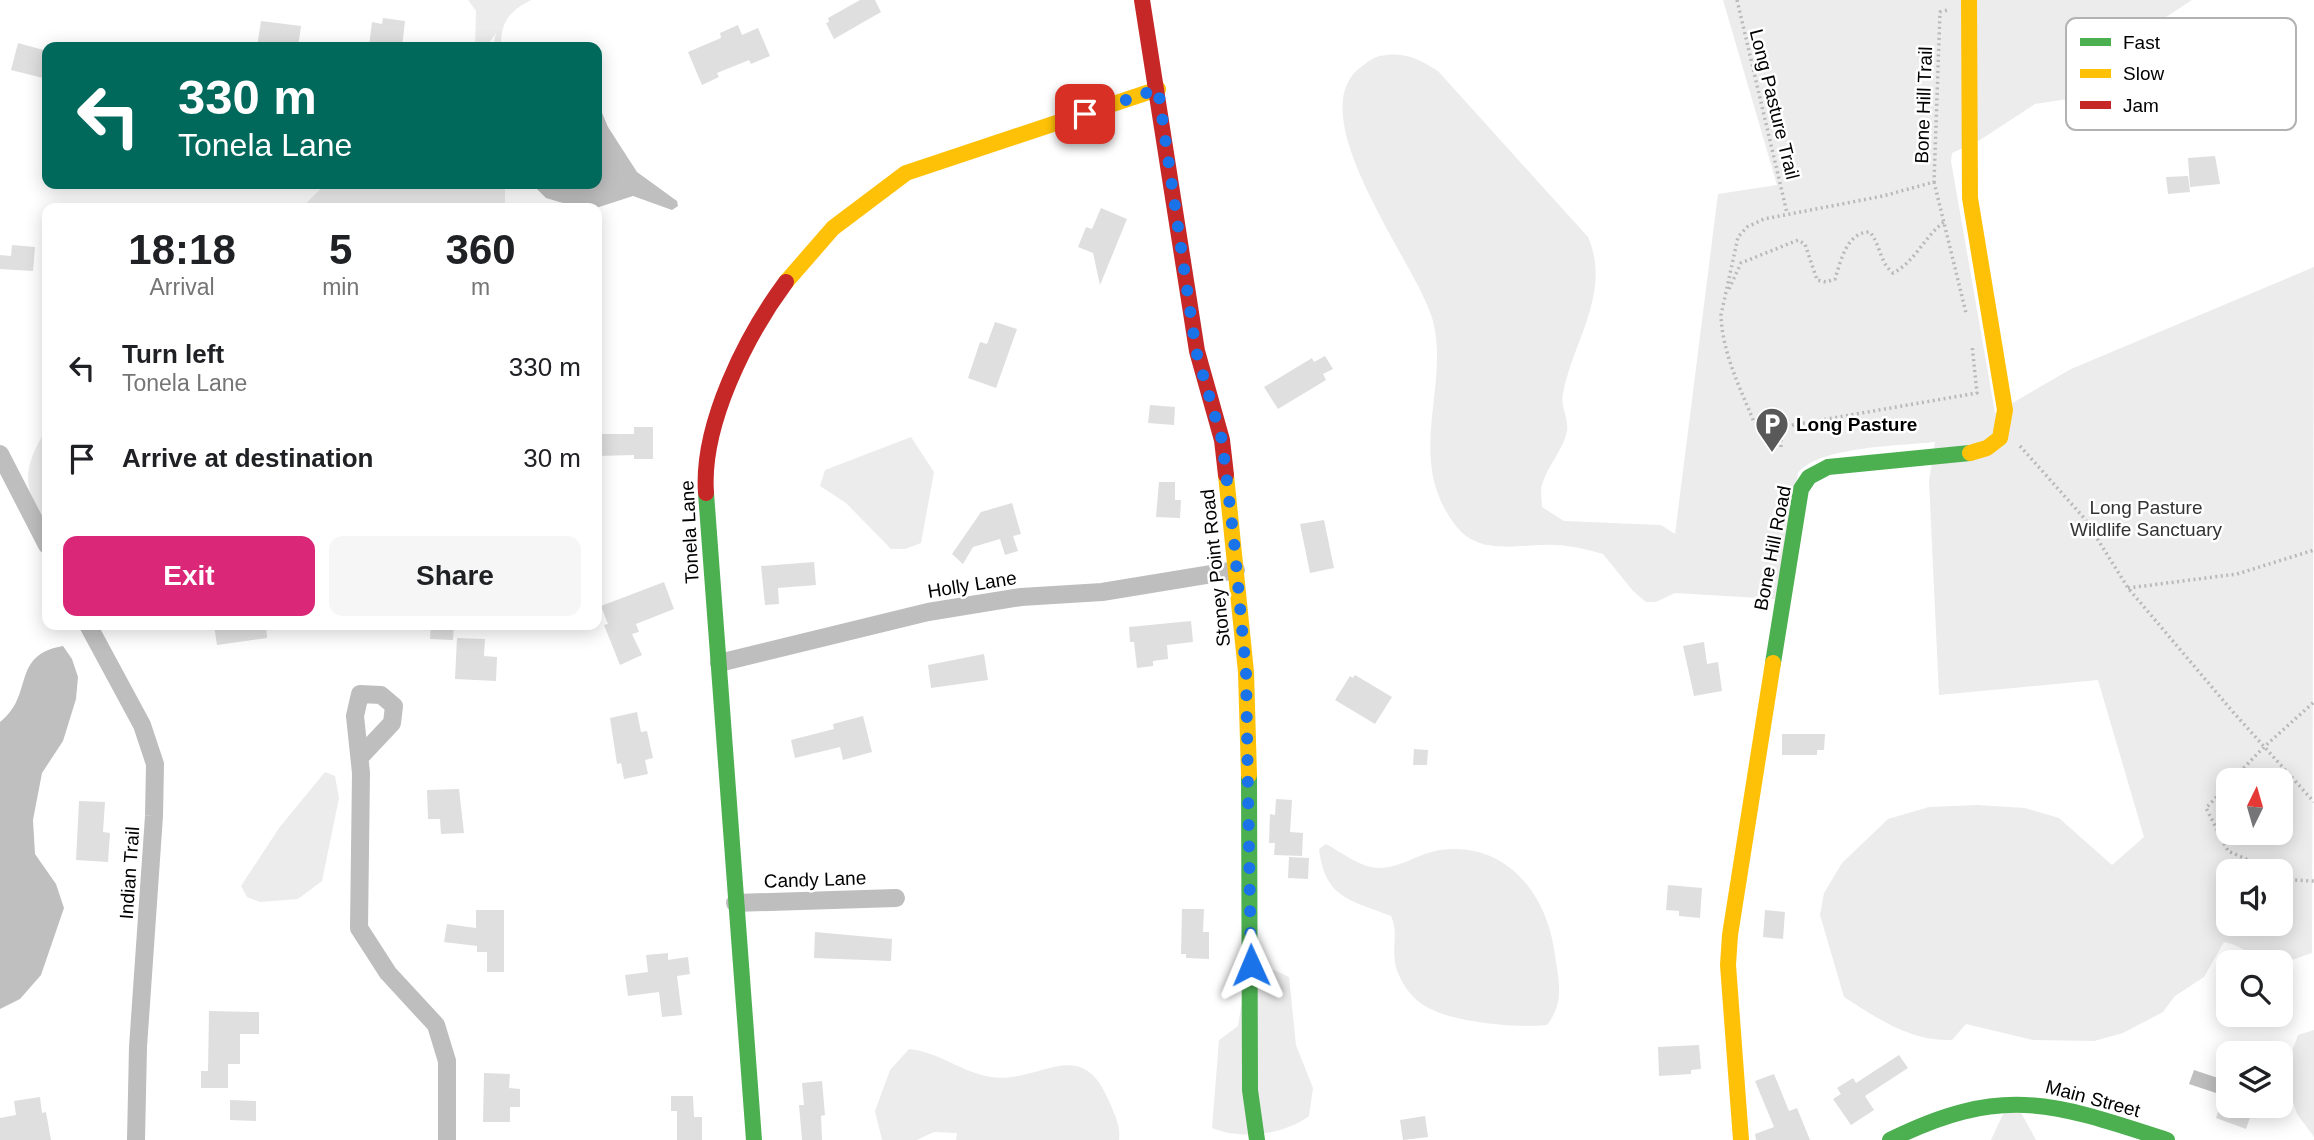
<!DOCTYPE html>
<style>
body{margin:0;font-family:Helvetica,sans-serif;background:#f6f6f6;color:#202124;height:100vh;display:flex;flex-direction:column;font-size:26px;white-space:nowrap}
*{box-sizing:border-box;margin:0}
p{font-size:23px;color:#757577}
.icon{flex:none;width:38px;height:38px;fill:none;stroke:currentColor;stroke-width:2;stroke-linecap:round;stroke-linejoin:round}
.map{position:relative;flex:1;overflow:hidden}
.side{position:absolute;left:42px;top:203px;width:560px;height:427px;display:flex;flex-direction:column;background:#fff;border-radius:14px;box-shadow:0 4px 18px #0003}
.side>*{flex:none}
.hud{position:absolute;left:42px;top:42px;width:560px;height:147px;border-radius:14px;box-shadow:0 4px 18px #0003;background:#00695c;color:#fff;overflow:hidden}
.needle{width:46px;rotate:5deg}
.buttons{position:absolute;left:2216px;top:768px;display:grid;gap:14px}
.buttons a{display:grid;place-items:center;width:77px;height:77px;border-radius:14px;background:#fff;box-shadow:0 4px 18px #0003;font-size:35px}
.pin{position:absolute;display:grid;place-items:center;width:60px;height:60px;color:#fff;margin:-30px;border-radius:14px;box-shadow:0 4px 10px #0006}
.me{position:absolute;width:77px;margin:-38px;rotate:359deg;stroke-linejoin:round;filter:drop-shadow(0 0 5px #0008)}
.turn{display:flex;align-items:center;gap:24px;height:147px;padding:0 21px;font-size:32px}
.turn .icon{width:91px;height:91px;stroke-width:2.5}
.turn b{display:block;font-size:49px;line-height:60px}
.eta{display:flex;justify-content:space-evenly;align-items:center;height:119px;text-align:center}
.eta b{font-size:42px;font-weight:600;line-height:49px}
.primary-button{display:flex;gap:14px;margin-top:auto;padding:14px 21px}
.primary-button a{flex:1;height:80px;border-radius:14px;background:#db2777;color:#fff;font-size:28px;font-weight:600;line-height:80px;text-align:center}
.primary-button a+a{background:#f6f6f6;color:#202124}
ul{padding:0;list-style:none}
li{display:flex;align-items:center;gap:21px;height:91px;padding:0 21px}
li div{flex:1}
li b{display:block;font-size:26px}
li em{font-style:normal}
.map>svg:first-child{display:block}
.green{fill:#ececec;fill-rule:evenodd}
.water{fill:#bfbfbf}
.building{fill:#dfdfdf}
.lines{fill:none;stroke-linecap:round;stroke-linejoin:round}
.path{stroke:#b9b9b9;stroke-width:3.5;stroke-dasharray:2 3.5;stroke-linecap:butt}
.street{stroke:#bebebe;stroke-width:18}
.fast{stroke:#4caf50;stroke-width:16}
.slow{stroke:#ffc107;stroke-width:16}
.jam{stroke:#c62828;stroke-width:16}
.route{stroke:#1a73e8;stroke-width:12;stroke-dasharray:0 21.6}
.labels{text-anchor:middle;stroke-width:5;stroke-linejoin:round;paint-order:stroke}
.street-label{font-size:19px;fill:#000;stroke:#fff}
.poi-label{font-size:19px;font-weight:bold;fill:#000;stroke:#fff;text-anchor:start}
.park-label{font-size:19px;fill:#333;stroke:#fff}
.key{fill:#fff;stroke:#b2b2b2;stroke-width:2}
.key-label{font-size:19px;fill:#000}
</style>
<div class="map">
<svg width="2314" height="1140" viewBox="0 0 2314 1140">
<rect width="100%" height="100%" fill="#fff"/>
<path class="green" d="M468 0H531C508 12 501 22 501 47H493L496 33 486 47H475L476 11Z
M1723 0H2192L2119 48 2112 63 2094 83 2068 99 2035 104 1980 140 1952 153 1951 161 1995 413 2071 369 2314 267 2312 953C2302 956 2290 962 2280 963 2259 964 2244 945 2224 942L2204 977 2175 996 2163 1012 2123 1033 2094 1041 2033 1040 1966 1024 1952 1040C1911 1042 1877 1018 1844 997L1820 915 1824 893 1842 863 1888 819 1929 807 1977 805 2025 808 2059 818 2112 865 2144 837 2098 680 1939 695 1929 481 1935 442C1901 446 1819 446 1798 473L1775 599 1675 593 1656 602H1646L1633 591 1603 554C1585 549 1564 544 1545 545 1516 545 1478 555 1456 526 1404 459 1450 389 1433 321 1418 265 1297 114 1361 67 1366 63 1373 58 1379 56 1403 51 1418 58 1438 71L1588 237C1612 293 1573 340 1563 394 1560 407 1569 418 1567 431 1563 451 1547 466 1542 485 1540 491 1542 500 1542 507L1564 521 1661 525 1675 534 1718 194 1777 185ZM2228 780H2280V833H2228ZM2228 872H2280V924H2228Z
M326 184H505V208H301Z
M47 428V534C26 487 18 475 47 428Z
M911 437 934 472 921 543 905 549H891L846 503 820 486 825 470Z
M325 772 335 776 339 798 322 881 298 899 260 902 247 897 241 886 279 828Z
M1326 844C1341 852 1361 868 1379 868 1401 868 1419 853 1440 850 1504 841 1545 891 1554 949 1558 977 1566 1001 1547 1025 1517 1028 1463 1023 1435 1011 1417 1004 1405 990 1398 973 1389 950 1400 935 1391 916 1351 900 1325 899 1319 849Z
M1274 970 1289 977 1296 1045 1313 1088 1309 1116C1284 1135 1240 1140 1212 1128L1219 1040 1238 1026 1241 1007 1254 976Z
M2314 1030V1137L2297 1114 2290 1093 2286 1067 2298 1035Z
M909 1049C939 1052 961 1072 991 1077 1039 1084 1080 1034 1108 1099 1114 1113 1121 1125 1119 1140H956L957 1133 934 1132 917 1140H882L875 1111 890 1070Z
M2018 1107 2036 1140H1991L2005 1110Z"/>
<path class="water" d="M597 101 608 127 637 172 677 201 678 206 672 210 633 196 596 208H580L546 198 532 184H597Z
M63 646 72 659 78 677 76 699 63 741 42 773 33 820 35 854 56 884 64 908 41 975 20 999 0 1009V722C35 695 10 655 63 646Z
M2194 1070 2221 1079 2216 1093 2189 1084Z"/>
<path class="building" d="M860 0H875L881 12 834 39 826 23 829 22 828 18Z
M383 18 405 21 402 47 369 46 372 22 382 24Z
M261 21 301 26 298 47H257Z
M738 25 742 35 758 28 770 56 751 64 749 60 717 73 719 77 702 85 688 52 721 38 720 33Z
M18 43 47 51V79L11 70Z
M2215 156 2220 184 2190 187 2188 158Z
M2188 176 2190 192 2168 194 2166 177Z
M1101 208 1127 219 1100 285 1093 253 1078 247 1086 227 1092 229Z
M12 245 35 247 33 271 0 269V255L11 256Z
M995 322 1017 329 996 388 968 378 980 342 987 344Z
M1325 356 1333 369 1323 374 1326 380 1278 409 1264 387 1312 358 1314 362Z
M1150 405 1175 407 1174 425 1148 423Z
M634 427H653V459H634V455L597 456V434H634Z
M1159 482H1175V500H1181L1180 518 1156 517Z
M1012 503 1021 534 1013 536 1018 551 1005 555 1000 539 973 547 963 564 952 554 981 512Z
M1324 520 1334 568 1310 573 1300 524Z
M814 562 816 585 778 588 779 604 765 605 761 566Z
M664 582 674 609 636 624 639 632 632 634 642 655 620 665 604 625 608 624 601 606Z
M1191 621 1193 642 1167 645 1168 659 1153 661V666L1137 668 1134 642H1130L1129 627Z
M214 625H266L267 638 217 645Z
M431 625H454L453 640 430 639Z
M457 638 485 639 484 656 497 657 496 681 455 679Z
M1704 642 1707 664 1718 662 1722 691 1694 696 1683 646Z
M984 654 988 680 931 688 928 665Z
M1355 675 1392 697 1375 724 1335 700 1350 676 1353 678Z
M637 712 641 732 647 731 653 758 645 760 648 774 624 779 621 763 617 764 610 718Z
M863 716 872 752 843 760 840 747 795 758 791 740 834 729 833 724Z
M1782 734H1825L1824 750H1817V755H1782Z
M1414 749 1428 750 1427 765H1413Z
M459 789 464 833 441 834 440 819H428L427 790Z
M1276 799 1292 800 1290 832 1303 833 1302 856 1274 855 1275 843H1269L1270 814 1275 815Z
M79 801 105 802 103 832 110 833 108 862 76 860Z
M1289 857 1309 858 1308 879 1288 878Z
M1668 885 1702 888 1700 918 1679 916V911L1666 910Z
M1182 909H1204L1203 932H1209V959L1186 958V954H1181Z
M476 910H504V972H487V952H477V946L444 942 447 924 476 928Z
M1765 910 1785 912 1783 939 1763 937Z
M815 932 892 939 891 961 814 958Z
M668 953V960L688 957 690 974 677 976 682 1015 662 1017 659 992 628 996 625 975 648 972 646 955Z
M209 1011 259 1012V1034H240V1064H228V1088H201V1071H208Z
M1699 1045 1701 1069 1691 1070V1074L1659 1076 1658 1047Z
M1899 1055 1908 1068 1865 1096 1874 1110 1851 1125 1833 1099 1841 1094 1837 1088 1853 1078 1856 1083Z
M484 1073 510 1074 509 1088 520 1089V1107H510V1122H483Z
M1774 1074 1789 1111 1797 1108 1810 1140H1756L1755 1134 1774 1127 1755 1081Z
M822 1081 825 1115 821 1116 822 1140H802L799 1105H804L802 1083Z
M671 1096H693L694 1117H702V1140H677V1111H671Z
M40 1097 42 1113 46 1112 51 1140H0V1118L16 1115 14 1101Z
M230 1100 256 1101V1121L230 1120Z
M2220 1106H2254L2246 1129 2216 1118Z
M1425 1116 1428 1137 1403 1140 1400 1120Z"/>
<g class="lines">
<path class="path" d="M1737 0 1787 213
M1934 182 1966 313
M1729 289 1741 263 1798 240 1805 244 1817 280 1826 282 1835 279C1841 260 1847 232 1870 232 1880 244 1880 263 1893 273 1915 262 1924 237 1944 222
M1781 427 1977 393 1972 345
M2020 446 2085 519 2128 588 2233 712 2314 802
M1781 447V427L1754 422C1740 388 1722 352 1721 315L1738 237 1747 227 1764 219 1883 196 1934 182 1940 12 1948 10
M2128 588 2237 574 2314 550
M2232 780 2264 747 2314 702
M2228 785 2206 808 2228 851 2275 872
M2280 874 2293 880 2314 881"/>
<path class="street" d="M0 454 47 545
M88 625 142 725 155 764 154 816 138 1047 136 1140
M719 663 928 612 1021 597 1102 592 1236 570
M360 757 392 723 394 706 381 695 360 694 355 716 361 773 359 928 388 973 436 1025 447 1061V1140
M735 903 896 898"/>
<path class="fast" d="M706 493 754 1140
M1773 663 1801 489 1809 477 1828 467 1970 453
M1249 775 1250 1090 1257 1140
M1890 1140C2003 1084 2053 1103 2167 1140"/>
<path class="slow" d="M1969 0 1970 198 2005 410 2000 438 1987 448 1970 453
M786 282 833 228 906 173 1158 89
M1226 475 1246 672 1249 775
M1741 1140 1728 965 1730 935 1773 663"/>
<path class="jam" d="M1142 0 1197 351 1222 440 1226 475
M706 493C701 425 746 336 786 282"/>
</g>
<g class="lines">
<path class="route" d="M1085 114 1158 89 1196 351 1222 440 1234 541 1246 672 1251 965"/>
</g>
<defs>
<symbol id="parking-pin" viewBox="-11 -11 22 30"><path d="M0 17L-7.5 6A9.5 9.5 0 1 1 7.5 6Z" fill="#595959" stroke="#fff"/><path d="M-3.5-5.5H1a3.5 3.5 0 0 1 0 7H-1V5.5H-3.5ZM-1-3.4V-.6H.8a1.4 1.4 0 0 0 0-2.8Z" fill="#fff"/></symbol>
</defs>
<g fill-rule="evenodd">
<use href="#parking-pin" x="1753" y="405" width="38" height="52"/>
</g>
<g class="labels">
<g class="street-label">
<text transform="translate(1775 104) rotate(76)" y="7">Long Pasture Trail</text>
<text transform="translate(1923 105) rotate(-88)" y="7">Bone Hill Trail</text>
<text transform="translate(689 532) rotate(-93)" y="7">Tonela Lane</text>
<text transform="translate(1772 548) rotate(-79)" y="7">Bone Hill Road</text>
<text transform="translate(1215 568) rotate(-96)" y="7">Stoney Point Road</text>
<text transform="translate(972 584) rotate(-9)" y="7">Holly Lane</text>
<text transform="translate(129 873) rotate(-86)" y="7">Indian Trail</text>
<text transform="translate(815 879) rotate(-2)" y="7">Candy Lane</text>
<text transform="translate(2093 1098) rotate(15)" y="7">Main Street</text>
</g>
<g class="poi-label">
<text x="1796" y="431">Long Pasture</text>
</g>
<g class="park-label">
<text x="2146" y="514">Long Pasture<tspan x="2146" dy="22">Wildlife Sanctuary</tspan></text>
</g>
</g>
<rect x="2066" y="18" width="230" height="112" rx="10" class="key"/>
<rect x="2080" y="38" width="31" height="8" fill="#4caf50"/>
<rect x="2080" y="69" width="31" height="9" fill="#ffc107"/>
<rect x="2080" y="101" width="31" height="8" fill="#c62828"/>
<g class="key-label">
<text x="2123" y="49">Fast</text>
<text x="2123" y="80">Slow</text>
<text x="2123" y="112">Jam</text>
</g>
</svg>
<div class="buttons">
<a><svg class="needle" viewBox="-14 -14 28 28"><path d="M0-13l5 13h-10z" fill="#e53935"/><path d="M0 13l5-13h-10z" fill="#757577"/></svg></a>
<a><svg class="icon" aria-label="sound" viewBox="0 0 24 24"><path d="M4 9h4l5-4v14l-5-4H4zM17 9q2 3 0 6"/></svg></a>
<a><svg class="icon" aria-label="search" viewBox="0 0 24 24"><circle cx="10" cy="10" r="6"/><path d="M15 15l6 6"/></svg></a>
<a><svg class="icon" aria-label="layers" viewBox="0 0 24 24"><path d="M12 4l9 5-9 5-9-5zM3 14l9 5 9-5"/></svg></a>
</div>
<div class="pin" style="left:1085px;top:114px;background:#d93025"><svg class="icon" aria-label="arrive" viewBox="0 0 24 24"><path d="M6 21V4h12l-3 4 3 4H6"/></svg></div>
<svg class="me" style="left:1251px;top:965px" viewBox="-20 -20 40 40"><path d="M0-17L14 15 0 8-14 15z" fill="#1a73e8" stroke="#fff" stroke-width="4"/></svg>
<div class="hud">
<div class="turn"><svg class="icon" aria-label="left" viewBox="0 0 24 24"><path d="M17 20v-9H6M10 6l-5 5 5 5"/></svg><div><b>330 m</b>Tonela Lane</div></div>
</div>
<section class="side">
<div class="eta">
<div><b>18:18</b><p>Arrival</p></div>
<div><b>5</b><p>min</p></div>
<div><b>360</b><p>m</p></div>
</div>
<ul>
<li><svg class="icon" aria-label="left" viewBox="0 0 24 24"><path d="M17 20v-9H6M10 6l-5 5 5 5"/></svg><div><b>Turn left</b><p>Tonela Lane</p></div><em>330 m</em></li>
<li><svg class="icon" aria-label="arrive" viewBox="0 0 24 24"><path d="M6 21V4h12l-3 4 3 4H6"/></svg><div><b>Arrive at destination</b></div><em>30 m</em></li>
</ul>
<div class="primary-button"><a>Exit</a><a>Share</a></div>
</section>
</div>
